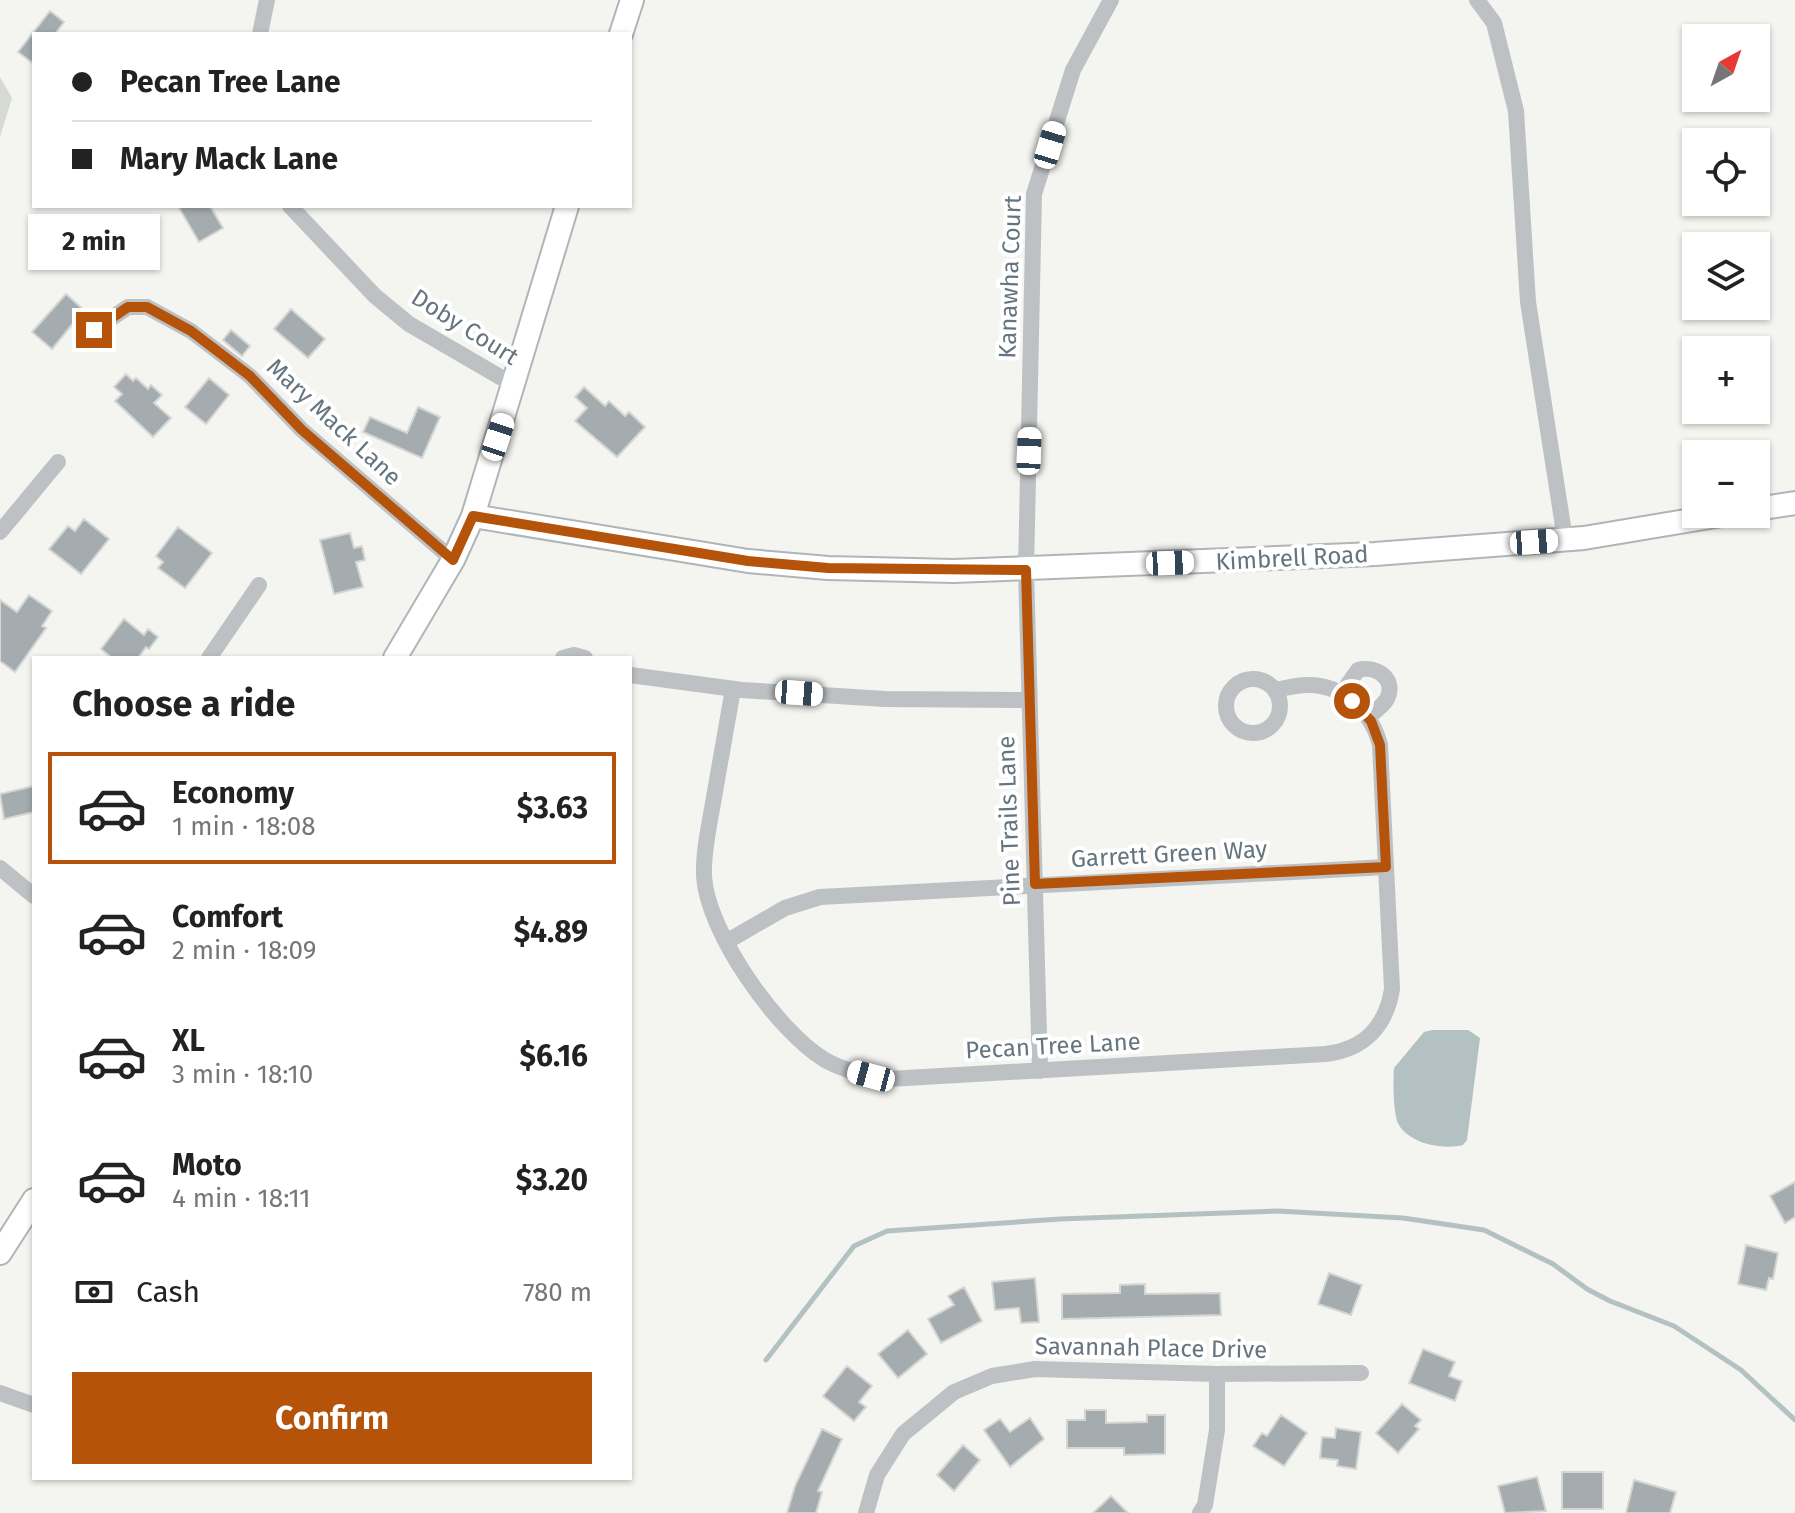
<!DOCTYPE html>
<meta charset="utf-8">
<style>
body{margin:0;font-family:"Fira Sans",sans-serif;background:#f6f6f6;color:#222;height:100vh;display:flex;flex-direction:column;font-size:30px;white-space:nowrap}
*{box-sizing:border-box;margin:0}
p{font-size:26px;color:#767676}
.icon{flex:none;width:44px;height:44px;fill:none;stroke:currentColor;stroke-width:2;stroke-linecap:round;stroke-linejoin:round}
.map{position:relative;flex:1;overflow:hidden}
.sheet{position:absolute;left:32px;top:656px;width:600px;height:824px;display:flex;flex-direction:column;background:#fff;border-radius:0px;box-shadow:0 2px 6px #0004}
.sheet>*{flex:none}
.guide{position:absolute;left:32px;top:32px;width:600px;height:176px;border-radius:0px;box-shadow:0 2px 6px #0004;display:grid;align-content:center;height:176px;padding:0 40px;background:#fff}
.needle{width:52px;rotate:40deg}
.controls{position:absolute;left:1682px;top:24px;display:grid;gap:16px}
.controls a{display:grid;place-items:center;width:88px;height:88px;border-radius:0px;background:#fff;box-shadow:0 2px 6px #0004;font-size:40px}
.end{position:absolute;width:36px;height:36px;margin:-18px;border:10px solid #b45309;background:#fff;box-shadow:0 0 0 4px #fff}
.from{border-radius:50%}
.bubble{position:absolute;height:56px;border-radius:0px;background:#fff;box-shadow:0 2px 6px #0004;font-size:26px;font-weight:700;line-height:56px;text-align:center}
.car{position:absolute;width:24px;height:48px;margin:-24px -12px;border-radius:10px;box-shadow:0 0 6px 2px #0007;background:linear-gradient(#fff 24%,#345 0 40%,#fff 0 76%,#345 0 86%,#fff 0)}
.guide b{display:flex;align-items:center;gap:28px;height:76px;font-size:30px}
.guide b+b{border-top:2px solid #e0e0e0}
.guide i{width:20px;height:20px;background:#222}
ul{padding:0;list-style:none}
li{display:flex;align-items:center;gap:24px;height:112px;margin:0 16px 12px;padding:0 24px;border:4px solid transparent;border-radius:0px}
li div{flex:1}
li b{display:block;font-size:30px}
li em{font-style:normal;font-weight:700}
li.active{border-color:#b45309}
li>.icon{width:72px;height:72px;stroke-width:1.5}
h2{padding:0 40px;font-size:36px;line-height:96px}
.pay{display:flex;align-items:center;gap:20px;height:88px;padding:0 40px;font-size:30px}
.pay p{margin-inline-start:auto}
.primary-button{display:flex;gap:16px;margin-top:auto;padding:16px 40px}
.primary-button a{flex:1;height:92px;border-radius:0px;background:#b45309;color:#fff;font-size:32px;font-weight:700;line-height:92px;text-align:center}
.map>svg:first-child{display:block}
</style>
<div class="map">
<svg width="1795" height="1513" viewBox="0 0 1795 1513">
<rect width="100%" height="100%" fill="#f4f4f0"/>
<path fill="#d5dad2" d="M0 77 12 98 0 137Z"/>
<path fill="#b4c1c3" d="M1432 1030H1468L1480 1038 1467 1140 1463 1145C1444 1150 1410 1144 1399 1125 1393 1116 1393 1079 1394 1068L1424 1032Z"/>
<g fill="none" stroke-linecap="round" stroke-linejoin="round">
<path stroke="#b4c1c3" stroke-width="5" d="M766 1360 854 1246 887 1231 1060 1219 1278 1211 1403 1218 1484 1230 1553 1264 1587 1289 1610 1301 1674 1326 1741 1370 1795 1420"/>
</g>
<path fill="#a4acb0" stroke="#d5d5d3" stroke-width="2" d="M50 11 64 22 55 34H34V64L18 52Z
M178 206H210L223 228 199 242Z
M66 294 84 310 52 349 32 332Z
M291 309 325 339 308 358 274 329Z
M231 330 250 346 242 356 223 340Z
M126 374 133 381 136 378 148 389 151 385 162 395 154 403 171 418 153 437 115 401 122 394 114 387Z
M209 378 229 395 206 424 185 407Z
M584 387 605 406 609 401 625 416 629 412 645 427 617 457 575 421 587 408 575 397Z
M418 407 440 417 422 458 363 432 370 417 407 433Z
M84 519 109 539 81 574 49 549 68 526 75 531Z
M178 527 212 553 185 588 158 568 163 562 156 556Z
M350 533 354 548 362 546 365 560 356 562 363 587 334 594 320 540Z
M29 595 52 611 42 626 46 628 15 672 0 661V600L17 612Z
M124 619 144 635 148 629 158 637 149 649 146 647 138 658H112L101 649Z
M34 786V812L4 819 0 794Z
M1795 1182V1217L1785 1223 1770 1196Z
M1746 1245 1778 1253 1773 1279 1769 1278 1766 1290 1738 1284Z
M1329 1273 1362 1285 1351 1315 1318 1304Z
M1035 1278 1039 1322 1021 1323 1019 1308 995 1310 992 1282Z
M1145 1284V1294L1220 1293 1221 1315 1062 1319V1294L1120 1293V1285Z
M964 1287 982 1321 941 1343 928 1319 954 1305 948 1296Z
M908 1330 927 1354 898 1378 878 1354Z
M1423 1349 1455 1362 1449 1376 1462 1381 1455 1401 1409 1383Z
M847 1366 872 1386 859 1402 866 1407 854 1421 823 1396Z
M1402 1404 1421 1420 1415 1426 1419 1429 1398 1453 1376 1433Z
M1085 1410H1106V1423L1147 1422V1415H1165V1454L1124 1455V1448H1067V1420H1085Z
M1281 1415 1307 1433 1284 1466 1253 1446 1262 1433 1267 1436Z
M1030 1418 1044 1439 1010 1467 984 1430 1000 1419 1010 1432Z
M1336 1428 1361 1432 1356 1469 1337 1466 1338 1460 1320 1458 1322 1437 1335 1438Z
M822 1429 842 1439 818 1491 822 1492 816 1513H787L795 1486Z
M963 1445 980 1460 954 1491 937 1475Z
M1562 1472H1603V1509H1562Z
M1537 1477 1546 1511 1505 1513 1498 1486Z
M1634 1480 1676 1492 1670 1513H1626Z
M1111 1496 1128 1513H1093Z"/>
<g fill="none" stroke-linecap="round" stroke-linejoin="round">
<g stroke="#b0b5b8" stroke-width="26">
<path id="secondary" d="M621 34 632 0
M1756 509 1795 503
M473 516 748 561 828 568 954 571 1375 554 1584 538 1728 514
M395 658 453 560 473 516 567 206
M0 1253 34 1200"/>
</g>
<path stroke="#bdc1c4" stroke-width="16" d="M1477 0 1494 23 1516 111 1528 302 1565 539
M260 34 267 0
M290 206 375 296 409 324 514 385
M94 330 128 307H147L191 331 250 376 302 430 453 560
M0 532 58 462
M209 658 259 585
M563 658 574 655 585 658
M630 675 742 690 885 699 1029 700
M1226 706a27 27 0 1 1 54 0a27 27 0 1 1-54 0Z
M733 689C726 727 720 765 713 803 709 827 703 852 704 876 707 932 777 1031 825 1060 845 1071 867 1076 889 1079L1325 1054C1363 1050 1386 1027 1392 989L1380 745C1372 712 1342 684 1307 685 1297 685 1286 688 1275 690
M1341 694 1358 670C1376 665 1397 679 1387 699 1383 706 1374 712 1368 717
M0 868 34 896
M726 942 785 908 820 897 1386 867
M1040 1071 1026 570 1034 194 1073 70 1111 0
M0 1393 34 1405
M866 1513 877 1475 903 1434 954 1392 992 1376 1035 1369 1217 1374 1361 1373
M1200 1513 1205 1505 1217 1430V1374"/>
<use href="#secondary" stroke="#fff" stroke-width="22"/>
</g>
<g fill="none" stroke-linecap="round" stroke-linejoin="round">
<path stroke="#b45309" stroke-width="10" d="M94 330 128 307H147L191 331 250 376 302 430 453 560 473 516 748 561 828 568 1026 570 1035 884 1386 867 1380 745 1371 721 1352 701"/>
</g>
<g text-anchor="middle" stroke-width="8" stroke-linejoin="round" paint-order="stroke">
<g font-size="24" fill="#65757f" stroke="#fff">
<text transform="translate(1010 277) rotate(-88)" y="8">Kanawha Court</text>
<text transform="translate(465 327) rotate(32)" y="8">Doby Court</text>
<text transform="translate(334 422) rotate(43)" y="8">Mary Mack Lane</text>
<text transform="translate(1292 558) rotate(-3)" y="8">Kimbrell Road</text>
<text transform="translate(1009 821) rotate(-92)" y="8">Pine Trails Lane</text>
<text transform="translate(1169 854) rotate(-3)" y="8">Garrett Green Way</text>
<text transform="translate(1053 1046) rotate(-3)" y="8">Pecan Tree Lane</text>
<text transform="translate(1151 1348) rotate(1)" y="8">Savannah Place Drive</text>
</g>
</g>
</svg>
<div class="controls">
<a><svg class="needle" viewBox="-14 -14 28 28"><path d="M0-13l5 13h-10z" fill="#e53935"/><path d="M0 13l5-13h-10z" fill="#767676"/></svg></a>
<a><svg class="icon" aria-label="locate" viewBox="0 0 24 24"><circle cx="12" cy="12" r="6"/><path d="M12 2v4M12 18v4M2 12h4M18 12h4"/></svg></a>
<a><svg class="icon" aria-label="layers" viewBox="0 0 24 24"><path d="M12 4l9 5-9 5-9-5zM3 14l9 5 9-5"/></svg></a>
<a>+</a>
<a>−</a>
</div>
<i class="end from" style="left:1352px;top:701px"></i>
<i class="end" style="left:94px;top:330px"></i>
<div class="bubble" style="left:28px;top:214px;width:132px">2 min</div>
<i class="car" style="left:1050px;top:145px;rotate:17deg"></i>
<i class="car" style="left:498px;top:437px;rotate:18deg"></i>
<i class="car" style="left:1029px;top:451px;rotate:2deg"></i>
<i class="car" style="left:1534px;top:542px;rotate:86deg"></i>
<i class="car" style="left:1170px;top:563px;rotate:88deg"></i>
<i class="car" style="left:799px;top:693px;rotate:94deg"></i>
<i class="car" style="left:871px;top:1076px;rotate:285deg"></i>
<div class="guide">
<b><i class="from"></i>Pecan Tree Lane</b>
<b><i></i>Mary Mack Lane</b>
</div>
<section class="sheet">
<h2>Choose a ride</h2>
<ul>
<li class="active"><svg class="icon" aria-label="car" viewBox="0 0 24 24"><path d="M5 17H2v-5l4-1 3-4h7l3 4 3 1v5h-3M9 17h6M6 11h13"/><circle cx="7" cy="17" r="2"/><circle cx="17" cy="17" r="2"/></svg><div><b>Economy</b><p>1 min · 18:08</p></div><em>$3.63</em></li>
<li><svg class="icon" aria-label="car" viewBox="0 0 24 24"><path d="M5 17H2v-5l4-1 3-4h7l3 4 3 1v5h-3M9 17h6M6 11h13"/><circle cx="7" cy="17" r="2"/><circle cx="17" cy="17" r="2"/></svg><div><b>Comfort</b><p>2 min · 18:09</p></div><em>$4.89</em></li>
<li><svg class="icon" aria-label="car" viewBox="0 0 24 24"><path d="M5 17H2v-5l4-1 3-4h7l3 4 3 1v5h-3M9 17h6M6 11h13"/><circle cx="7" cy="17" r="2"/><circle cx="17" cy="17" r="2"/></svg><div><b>XL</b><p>3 min · 18:10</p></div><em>$6.16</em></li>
<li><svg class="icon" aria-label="car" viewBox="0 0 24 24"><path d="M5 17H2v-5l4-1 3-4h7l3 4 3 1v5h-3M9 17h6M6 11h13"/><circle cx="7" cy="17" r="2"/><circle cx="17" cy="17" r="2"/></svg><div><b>Moto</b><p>4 min · 18:11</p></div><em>$3.20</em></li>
</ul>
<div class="pay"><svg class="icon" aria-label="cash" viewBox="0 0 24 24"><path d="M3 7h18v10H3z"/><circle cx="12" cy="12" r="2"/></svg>Cash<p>780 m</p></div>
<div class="primary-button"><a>Confirm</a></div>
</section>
</div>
